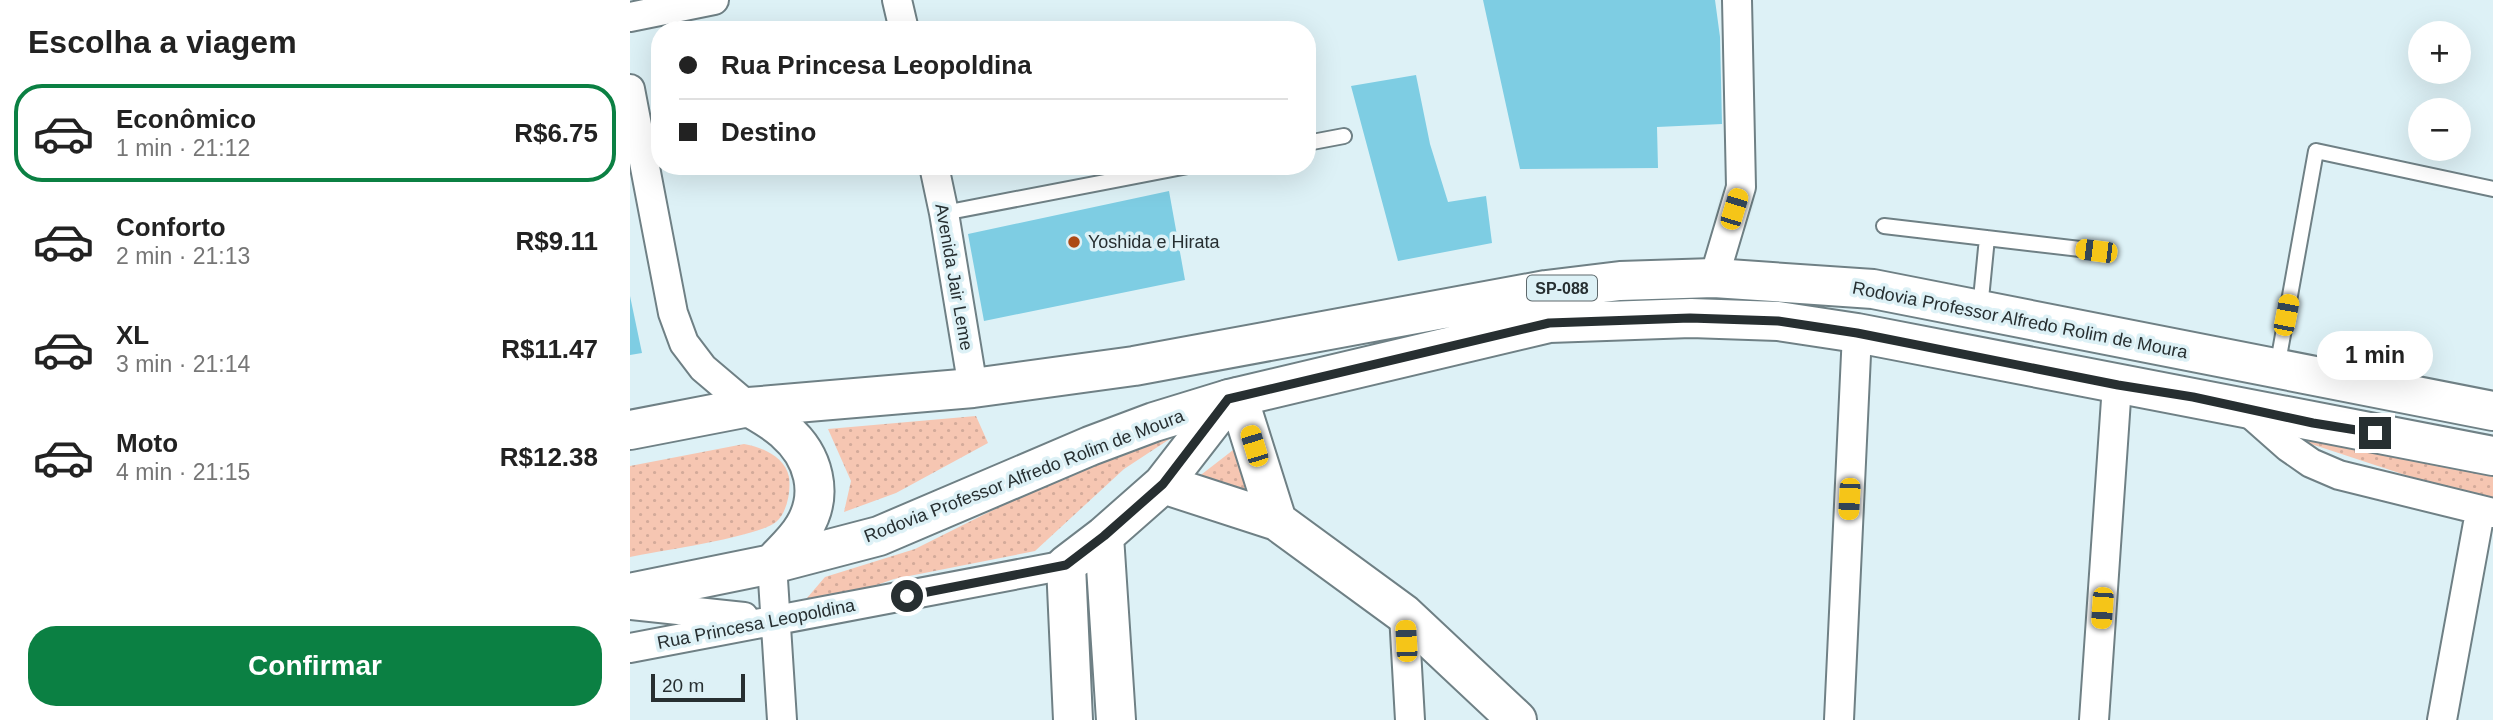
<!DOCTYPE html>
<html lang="pt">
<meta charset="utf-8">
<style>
body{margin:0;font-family:Arial,sans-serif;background:#f2f2f2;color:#222;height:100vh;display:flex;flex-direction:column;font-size:26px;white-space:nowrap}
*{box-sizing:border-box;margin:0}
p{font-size:23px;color:#767676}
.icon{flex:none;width:38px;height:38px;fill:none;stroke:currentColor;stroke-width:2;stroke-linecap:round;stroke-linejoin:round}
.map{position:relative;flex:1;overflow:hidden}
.sheet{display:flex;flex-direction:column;background:#fff;width:630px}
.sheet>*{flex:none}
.guide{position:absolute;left:21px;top:21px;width:665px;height:154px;border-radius:28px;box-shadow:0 7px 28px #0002;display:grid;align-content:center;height:154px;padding:0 28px;background:#fff}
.fabs{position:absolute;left:1778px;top:21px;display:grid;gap:14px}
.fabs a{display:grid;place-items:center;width:63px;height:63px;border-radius:50%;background:#fff;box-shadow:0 7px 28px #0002;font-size:35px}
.scale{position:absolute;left:21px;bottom:18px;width:94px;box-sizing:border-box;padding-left:7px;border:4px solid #272f31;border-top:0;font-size:19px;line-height:24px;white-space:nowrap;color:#272f31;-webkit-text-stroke:5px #ddf1f6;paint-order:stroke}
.end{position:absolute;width:32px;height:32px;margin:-16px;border:9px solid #272f31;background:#fff;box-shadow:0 0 0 4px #fff}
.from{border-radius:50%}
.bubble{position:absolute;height:49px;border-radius:24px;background:#fff;box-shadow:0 7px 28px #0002;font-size:23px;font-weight:700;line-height:49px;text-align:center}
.car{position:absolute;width:21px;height:42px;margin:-21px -10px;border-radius:9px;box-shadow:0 0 5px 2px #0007;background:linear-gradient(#f5c518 24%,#345 0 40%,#f5c518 0 76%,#345 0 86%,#f5c518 0)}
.guide b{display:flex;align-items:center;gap:24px;height:66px;font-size:26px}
.guide b+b{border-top:2px solid #e0e0e0}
.guide i{width:18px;height:18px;background:#222}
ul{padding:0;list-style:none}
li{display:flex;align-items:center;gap:21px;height:98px;margin:0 14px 10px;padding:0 14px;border:4px solid transparent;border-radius:28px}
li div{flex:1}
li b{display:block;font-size:26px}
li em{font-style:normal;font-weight:700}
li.selected{border-color:#0b8043}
li>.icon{width:63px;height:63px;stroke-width:1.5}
h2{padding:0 28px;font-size:32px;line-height:84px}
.action{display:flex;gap:14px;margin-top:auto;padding:14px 28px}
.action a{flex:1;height:80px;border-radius:28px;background:#0b8043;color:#fff;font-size:28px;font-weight:700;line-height:80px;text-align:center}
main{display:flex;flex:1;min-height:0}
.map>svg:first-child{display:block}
</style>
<main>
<section class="sheet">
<h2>Escolha a viagem</h2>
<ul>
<li class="selected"><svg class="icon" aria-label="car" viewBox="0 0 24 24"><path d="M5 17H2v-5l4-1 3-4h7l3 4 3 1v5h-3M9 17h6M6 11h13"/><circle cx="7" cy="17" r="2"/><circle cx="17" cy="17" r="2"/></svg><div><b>Econômico</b><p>1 min · 21:12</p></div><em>R$6.75</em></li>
<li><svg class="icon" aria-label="car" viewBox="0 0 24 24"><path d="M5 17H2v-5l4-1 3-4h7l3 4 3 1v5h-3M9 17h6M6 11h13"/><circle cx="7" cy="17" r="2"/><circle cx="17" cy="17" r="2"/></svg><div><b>Conforto</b><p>2 min · 21:13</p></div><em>R$9.11</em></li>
<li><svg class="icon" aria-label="car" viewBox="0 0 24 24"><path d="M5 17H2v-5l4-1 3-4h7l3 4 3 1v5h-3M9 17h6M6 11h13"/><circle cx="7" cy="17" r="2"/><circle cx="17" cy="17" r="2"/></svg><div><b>XL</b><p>3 min · 21:14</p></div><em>R$11.47</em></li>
<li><svg class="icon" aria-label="car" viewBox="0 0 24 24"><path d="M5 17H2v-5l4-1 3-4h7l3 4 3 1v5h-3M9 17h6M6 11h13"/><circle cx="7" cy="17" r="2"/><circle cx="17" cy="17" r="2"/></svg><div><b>Moto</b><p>4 min · 21:15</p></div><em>R$12.38</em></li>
</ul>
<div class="action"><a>Confirmar</a></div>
</section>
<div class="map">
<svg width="1863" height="720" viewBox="0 0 1863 720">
<defs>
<pattern id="grass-dots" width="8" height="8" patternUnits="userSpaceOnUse" patternTransform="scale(1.75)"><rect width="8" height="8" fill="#f6c6b2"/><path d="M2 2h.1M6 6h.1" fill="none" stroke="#d3aa9a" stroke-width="1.8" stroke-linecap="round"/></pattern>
</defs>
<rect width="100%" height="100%" fill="#ddf1f6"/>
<path fill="url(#grass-dots)" d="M346 416 358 443 266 493 214 512 221 481 198 429Z
M555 429 494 469 405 551 264 579 192 604 177 598 195 577 285 549 397 493Z
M1666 439 1863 473V501L1851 500Z
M114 444C132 447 155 457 159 477 161 491 157 513 146 522 128 537 28 551 0 557V466Z
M607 447 625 498 563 481Z"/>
<path fill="#7ecde3" d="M853 0H1085L1090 37 1092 124 1027 127 1028 168 890 169Z
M786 75 800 144 818 202 856 196 862 243 768 261 721 86Z
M539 191 555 280 354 321 338 234Z
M0 296 12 353 0 355Z"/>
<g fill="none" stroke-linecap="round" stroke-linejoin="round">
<g stroke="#6f8085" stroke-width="18">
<path id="lane" d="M677 143 714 136
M314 213 558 166
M1254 226 1467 251
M1350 309 1357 238
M1647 368 1686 151 1863 189"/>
</g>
<g stroke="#6f8085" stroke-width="32">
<path id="street" d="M267 0 274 30
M0 17 84 0
M0 89 43 313 54 343 73 368 119 407
M304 166 314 213 343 388
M1084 278 1111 187 1107 0
M1615 409 1658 447 1681 463 1709 475 1863 513
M142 564 152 720
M0 605 114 617
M774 614 780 720
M0 648 436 565
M1209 720 1227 333
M1464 720 1487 385
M1812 720 1850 512"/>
</g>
<g stroke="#6f8085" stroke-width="42">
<path id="secondary" d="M608 397 647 521
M533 484 647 521 774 614 887 720
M474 536 486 720
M443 720 436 565 474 536 533 484 599 399"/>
</g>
<g stroke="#6f8085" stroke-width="42">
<path id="primary" d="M119 407C131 414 144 421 155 431 184 456 194 494 174 527 166 541 153 552 142 564
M0 430 119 407 343 388 504 366 916 290 990 281 1084 278 1243 289 1863 411
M0 593 142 564 249 536 460 446 524 422 599 399 919 323 1061 318 1148 321 1227 333 1863 456"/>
</g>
<use href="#lane" stroke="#fff" stroke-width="14"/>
<use href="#street" stroke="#fff" stroke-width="28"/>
<use href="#secondary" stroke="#fff" stroke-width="38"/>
<use href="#primary" stroke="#fff" stroke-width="38"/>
</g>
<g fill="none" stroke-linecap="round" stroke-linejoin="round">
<path stroke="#272f31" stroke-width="9" d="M277 596 436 565 474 536 533 484 598 399 919 323 1060 318 1148 321 1227 333 1488 385 1563 397 1683 423 1745 433"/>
</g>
<circle fill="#ad4915" stroke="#ddf1f6" stroke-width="2.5" cx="444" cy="242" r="7"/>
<g text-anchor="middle" stroke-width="7" stroke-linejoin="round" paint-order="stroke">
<rect fill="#ddf1f6" stroke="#5e696c" stroke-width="2" x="897" y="275.5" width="70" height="25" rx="5"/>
<g font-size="16" font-weight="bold" fill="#272f31">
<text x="932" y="294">SP-088</text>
</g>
<g font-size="18" fill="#272f31" stroke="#ddf1f6" text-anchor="start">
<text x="458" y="248">Yoshida e Hirata</text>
</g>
<g font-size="18" fill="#272f31" stroke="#ddf1f6">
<text transform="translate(324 277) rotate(80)" y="6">Avenida Jair Leme</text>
<text transform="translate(1390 320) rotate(11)" y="6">Rodovia Professor Alfredo Rolim de Moura</text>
<text transform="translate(394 476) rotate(-21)" y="6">Rodovia Professor Alfredo Rolim de Moura</text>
<text transform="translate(126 624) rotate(-11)" y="6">Rua Princesa Leopoldina</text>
</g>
</g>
</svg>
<div class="fabs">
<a>+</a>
<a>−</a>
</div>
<div class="scale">20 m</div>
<i class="end from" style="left:277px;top:596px"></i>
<i class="end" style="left:1745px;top:433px"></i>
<div class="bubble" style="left:1687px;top:331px;width:116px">1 min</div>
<i class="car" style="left:1104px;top:209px;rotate:17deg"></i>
<i class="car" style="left:1466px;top:251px;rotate:277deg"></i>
<i class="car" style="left:1656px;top:315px;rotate:11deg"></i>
<i class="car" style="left:624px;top:446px;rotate:343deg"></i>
<i class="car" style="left:1219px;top:499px;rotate:183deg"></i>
<i class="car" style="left:1472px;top:608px;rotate:184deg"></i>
<i class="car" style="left:776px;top:641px;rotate:357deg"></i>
<div class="guide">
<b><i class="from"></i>Rua Princesa Leopoldina</b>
<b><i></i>Destino</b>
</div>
</div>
</main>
